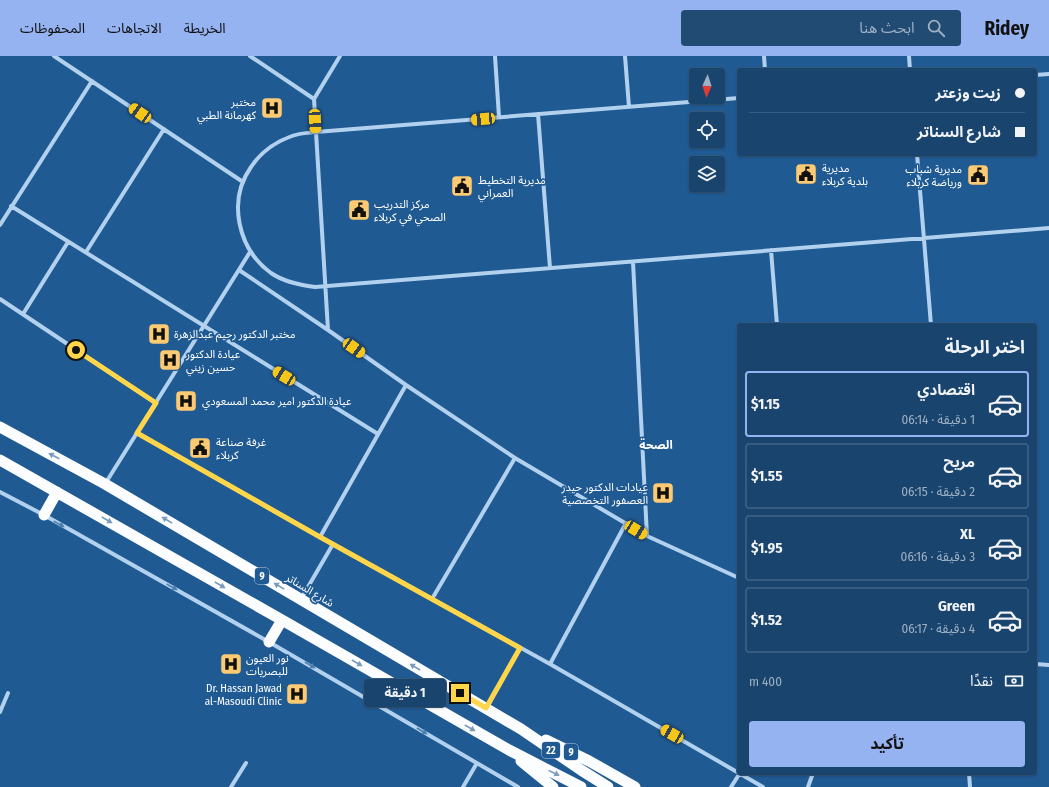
<!DOCTYPE html>
<html lang="ar">
<meta charset="utf-8">
<style>
body{margin:0;font-family:"Fira Sans Condensed","Noto Sans Arabic",sans-serif;background:#214b73;color:#f1f3f6;direction:rtl;height:100vh;display:flex;flex-direction:column;font-size:15px;white-space:nowrap}
*{box-sizing:border-box;margin:0}
p{font-size:13px;color:#9fb0c2}
.icon{flex:none;width:22px;height:22px;fill:none;stroke:currentColor;stroke-width:2;stroke-linecap:round;stroke-linejoin:round}
.map{position:relative;flex:1;overflow:hidden;direction:ltr}
.panel{position:absolute;left:737px;top:267px;width:300px;height:452px;display:flex;flex-direction:column;background:#18446e;border-radius:4px;box-shadow:0 1px 3px #0004,0 0 0 1px #365c81;direction:rtl}
.panel>*{flex:none}
.hud{position:absolute;left:737px;top:12px;width:300px;height:88px;border-radius:4px;box-shadow:0 1px 3px #0004,0 0 0 1px #365c81;direction:rtl;display:grid;align-content:center;height:88px;padding:0 12px;background:#18446e}
.needle{width:26px;rotate:183deg}
.buttons{position:absolute;left:689px;top:12px;display:grid;gap:8px}
.buttons a{display:grid;place-items:center;width:36px;height:36px;border-radius:4px;background:#18446e;box-shadow:0 1px 3px #0004,0 0 0 1px #365c81;font-size:20px}
.end{position:absolute;width:18px;height:18px;margin:-9px;border:5px solid #ffd54a;background:#111;box-shadow:0 0 0 2px #111}
.from{border-radius:50%}
.bubble{position:absolute;height:28px;border-radius:4px;background:#18446e;box-shadow:0 1px 3px #0004,0 0 0 1px #365c81;font-size:13px;font-weight:700;line-height:28px;text-align:center;direction:rtl}
.car{position:absolute;width:12px;height:24px;margin:-12px -6px;border-radius:5px;box-shadow:0 0 3px 1px #0007;background:linear-gradient(#f5c518 24%,#345 0 40%,#f5c518 0 76%,#345 0 86%,#f5c518 0)}
.hud b{display:flex;align-items:center;gap:14px;height:38px;font-size:15px}
.hud b+b{border-top:1px solid #365c81}
.hud i{width:10px;height:10px;background:#f1f3f6}
ul{padding:0;list-style:none}
li{display:flex;align-items:center;gap:12px;height:66px;margin:0 8px 6px;padding:0 4px;border:2px solid #365c81;border-radius:4px}
li div{flex:1}
li b{display:block;font-size:15px}
li em{font-style:normal;font-weight:700}
li.selected{border-color:#95b2f1}
li>.icon{width:36px;height:36px;stroke-width:1.5}
h2{padding:0 12px;font-size:18px;line-height:48px}
.pay{display:flex;align-items:center;gap:10px;height:44px;padding:0 12px;font-size:15px}
.pay p{margin-inline-start:auto}
.primary-button{display:flex;gap:8px;margin-top:auto;padding:8px 12px}
.primary-button a{flex:1;height:46px;border-radius:4px;background:#95b2f1;color:#111;font-size:16px;font-weight:700;line-height:46px;text-align:center}
header{display:flex;align-items:center;gap:24px;box-sizing:border-box;height:56px;padding:0 20px;background:#95b2f1;color:#111}
header strong{font-size:19px}
nav{display:flex;gap:22px;margin-inline-start:auto;font-size:14px}
.search{width:280px;height:36px;background:#214b73;display:flex;align-items:center;gap:10px;box-sizing:border-box;padding:0 14px;border-radius:4px;color:#9fb0c2;font-size:15px}
.map>svg:first-child{display:block}
</style>
<header>
<strong>Ridey</strong>
<div class="search"><svg class="icon" aria-label="search" viewBox="0 0 24 24"><circle cx="10" cy="10" r="6"/><path d="M15 15l6 6"/></svg>ابحث هنا</div>
<nav><a>الخريطة</a><a>الاتجاهات</a><a>المحفوظات</a></nav>
</header>
<div class="map">
<svg width="1049" height="731" viewBox="0 0 1049 731">
<rect width="100%" height="100%" fill="#205a93"/>
<g fill="none" stroke-linecap="round" stroke-linejoin="round">
<path stroke="#b2d1ee" stroke-width="4" d="M54 0 243 126
M250 0 314 43
M495 0 499 61
M625 0 629 51
M764 0 765 14
M909 0 910 14
M1035 19 1049 18
M739 42 316 76C308 77 300 77 292 80 275 86 261 96 251 111 227 145 238 193 271 217 284 226 299 229 315 231L1049 172
M538 58 550 212
M917 98 931 269
M11 150 378 378
M0 169 92 25
M771 194 777 269
M86 196 164 73
M633 206 647 480
M239 214 328 274 406 329 515 402 647 480 739 522
M0 243 156 347
M23 258 68 186
M328 274 314 43 340 0
M137 377 320 481 550 608 763 731
M105 428 250 196
M0 436 44 459 269 586 518 731
M320 481 406 329
M301 543 333 488
M432 543 515 402
M550 608 626 467
M1035 608 1049 609
M487 651 520 592
M0 656 8 637
M969 717 970 731
M231 731 246 707
M463 731 477 707
M731 731 740 717
M808 731 813 717"/>
<path stroke="#fcfdff" stroke-width="11" d="M0 371 105 428 521 673 581 714 608 731
M0 404 282 564 509 694 581 731
M44 459 57 436
M269 586 282 564
M546 684 589 705 635 731
M521 705 553 731"/>
</g>
<defs><path id="oneway-solid" d="M-6-.8H1V-3.2L6.5 0L1 3.2V.8H-6Z"/></defs>
<g fill="#789bbe">
<use href="#oneway-solid" transform="translate(54 400) rotate(-152)"/>
<use href="#oneway-solid" transform="translate(107 464) rotate(30)"/>
<use href="#oneway-solid" transform="translate(167 464) rotate(-149)"/>
<use href="#oneway-solid" transform="translate(220 529) rotate(30)"/>
<use href="#oneway-solid" transform="translate(279 530) rotate(-149)"/>
<use href="#oneway-solid" transform="translate(357 607) rotate(30)"/>
<use href="#oneway-solid" transform="translate(415 611) rotate(-150)"/>
<use href="#oneway-solid" transform="translate(470 672) rotate(30)"/>
<use href="#oneway-solid" transform="translate(554 717) rotate(26)"/>
</g>
<g fill="#4c7eae">
<use href="#oneway-solid" transform="translate(59 468) rotate(29)"/>
<use href="#oneway-solid" transform="translate(172 531) rotate(29)"/>
<use href="#oneway-solid" transform="translate(310 609) rotate(30)"/>
<use href="#oneway-solid" transform="translate(422 675) rotate(30)"/>
</g>
<g fill="none" stroke-linecap="round" stroke-linejoin="round">
<path stroke="#ffd54a" stroke-width="5" d="M76 294 156 347 137 377 320 481 520 592 486 652 460 637"/>
</g>
<defs>
<g id="hospital-square" transform="scale(1.15)"><rect x="-9" y="-9" width="18" height="18" rx="4" fill="#fbca72" stroke="#205a93"/><path d="M-5-5h3v3.5h4V-5h3V5h-3V1.5h-4V5h-3Z" fill="#111"/></g>
<g id="civic-square" transform="scale(1.15)"><rect x="-9" y="-9" width="18" height="18" rx="4" fill="#fbca72" stroke="#205a93"/><path d="M-.6-6.5H3V-4.5H.6V-3L4-1V1h2V6H-6V1h2V-1L-.6-3ZM-1.2 2.5V6h2.4V2.5Z" fill="#111"/></g>
</defs>
<g fill-rule="evenodd">
<use href="#hospital-square" x="272" y="52"/>
<use href="#civic-square" x="806" y="118"/>
<use href="#civic-square" x="978" y="119"/>
<use href="#civic-square" x="462" y="130"/>
<use href="#civic-square" x="359" y="154"/>
<use href="#hospital-square" x="159" y="278"/>
<use href="#hospital-square" x="170" y="304"/>
<use href="#hospital-square" x="186" y="345"/>
<use href="#civic-square" x="200" y="392"/>
<use href="#hospital-square" x="663" y="437"/>
<use href="#hospital-square" x="231" y="608"/>
<use href="#hospital-square" x="297" y="638"/>
</g>
<g text-anchor="middle" stroke-width="3.5" stroke-linejoin="round" paint-order="stroke">
<g fill="#205a93" stroke="#bccedf" stroke-width="1">
<rect x="255" y="512" width="14" height="16" rx="3"/>
<rect x="542" y="686" width="18" height="16" rx="3"/>
<rect x="564" y="688" width="14" height="16" rx="3"/>
</g>
<g font-size="10" font-weight="bold" fill="#fff">
<text x="262" y="524">9</text>
<text x="551" y="698">22</text>
<text x="571" y="700">9</text>
</g>
<g font-size="11" fill="#fff" stroke="#205a93" text-anchor="start">
<text x="256" y="50" text-anchor="end">مختبر<tspan x="256" dy="13">كهرمانة الطبي</tspan></text>
<text x="822" y="116">مديرية<tspan x="822" dy="13">بلدية كربلاء</tspan></text>
<text x="962" y="117" text-anchor="end">مديرية شباب<tspan x="962" dy="13">ورياضة كربلاء</tspan></text>
<text x="478" y="128">مديرية التخطيط<tspan x="478" dy="13">العمراني</tspan></text>
<text x="374" y="152">مركز التدريب<tspan x="374" dy="13">الصحي في كربلاء</tspan></text>
<text x="174" y="282">مختبر الدكتور رحيم عبدالزهرة</text>
<text x="186" y="302">عيادة الدكتور<tspan x="186" dy="13">حسين زيني</tspan></text>
<text x="202" y="349">عيادة الدكتور امير محمد المسعودي</text>
<text x="216" y="390">غرفة صناعة<tspan x="216" dy="13">كربلاء</tspan></text>
<text x="648" y="435" text-anchor="end">عيادات الدكتور حيدر<tspan x="648" dy="13">العصفور التخصصية</tspan></text>
<text x="246" y="606">نور العيون<tspan x="246" dy="13">للبصريات</tspan></text>
<text x="282" y="636" text-anchor="end">Dr. Hassan Jawad<tspan x="282" dy="13">al-Masoudi Clinic</tspan></text>
</g>
<g font-size="11" fill="#fff" stroke="#205a93">
<text transform="translate(310 534) rotate(31)" y="4">شارع السناتر</text>
</g>
<g font-size="12" font-weight="bold" fill="#fff" stroke="#205a93">
<text x="656" y="393">الصحة</text>
</g>
</g>
</svg>
<div class="buttons">
<a><svg class="needle" viewBox="-14 -14 28 28"><path d="M0-13l5 13h-10z" fill="#e53935"/><path d="M0 13l5-13h-10z" fill="#9fb0c2"/></svg></a>
<a><svg class="icon" aria-label="locate" viewBox="0 0 24 24"><circle cx="12" cy="12" r="6"/><path d="M12 2v4M12 18v4M2 12h4M18 12h4"/></svg></a>
<a><svg class="icon" aria-label="layers" viewBox="0 0 24 24"><path d="M12 4l9 5-9 5-9-5zM3 14l9 5 9-5"/></svg></a>
</div>
<i class="end from" style="left:76px;top:294px"></i>
<i class="end" style="left:460px;top:637px"></i>
<div class="bubble" style="left:364px;top:623px;width:82px">1 دقيقة</div>
<i class="car" style="left:140px;top:57px;rotate:304deg"></i>
<i class="car" style="left:483px;top:63px;rotate:265deg"></i>
<i class="car" style="left:315px;top:65px;rotate:177deg"></i>
<i class="car" style="left:354px;top:292px;rotate:125deg"></i>
<i class="car" style="left:284px;top:320px;rotate:302deg"></i>
<i class="car" style="left:636px;top:474px;rotate:121deg"></i>
<i class="car" style="left:672px;top:678px;rotate:300deg"></i>
<div class="hud">
<b><i class="from"></i>زيت وزعتر</b>
<b><i></i>شارع السناتر</b>
</div>
<section class="panel">
<h2>اختر الرحلة</h2>
<ul>
<li class="selected"><svg class="icon" aria-label="car" viewBox="0 0 24 24"><path d="M5 17H2v-5l4-1 3-4h7l3 4 3 1v5h-3M9 17h6M6 11h13"/><circle cx="7" cy="17" r="2"/><circle cx="17" cy="17" r="2"/></svg><div><b>اقتصادي</b><p>1 دقيقة · 06:14</p></div><em>$1.15</em></li>
<li><svg class="icon" aria-label="car" viewBox="0 0 24 24"><path d="M5 17H2v-5l4-1 3-4h7l3 4 3 1v5h-3M9 17h6M6 11h13"/><circle cx="7" cy="17" r="2"/><circle cx="17" cy="17" r="2"/></svg><div><b>مريح</b><p>2 دقيقة · 06:15</p></div><em>$1.55</em></li>
<li><svg class="icon" aria-label="car" viewBox="0 0 24 24"><path d="M5 17H2v-5l4-1 3-4h7l3 4 3 1v5h-3M9 17h6M6 11h13"/><circle cx="7" cy="17" r="2"/><circle cx="17" cy="17" r="2"/></svg><div><b>XL</b><p>3 دقيقة · 06:16</p></div><em>$1.95</em></li>
<li><svg class="icon" aria-label="car" viewBox="0 0 24 24"><path d="M5 17H2v-5l4-1 3-4h7l3 4 3 1v5h-3M9 17h6M6 11h13"/><circle cx="7" cy="17" r="2"/><circle cx="17" cy="17" r="2"/></svg><div><b>Green</b><p>4 دقيقة · 06:17</p></div><em>$1.52</em></li>
</ul>
<div class="pay"><svg class="icon" aria-label="cash" viewBox="0 0 24 24"><path d="M3 7h18v10H3z"/><circle cx="12" cy="12" r="2"/></svg>نقدًا<p>400 m</p></div>
<div class="primary-button"><a>تأكيد</a></div>
</section>
</div>
